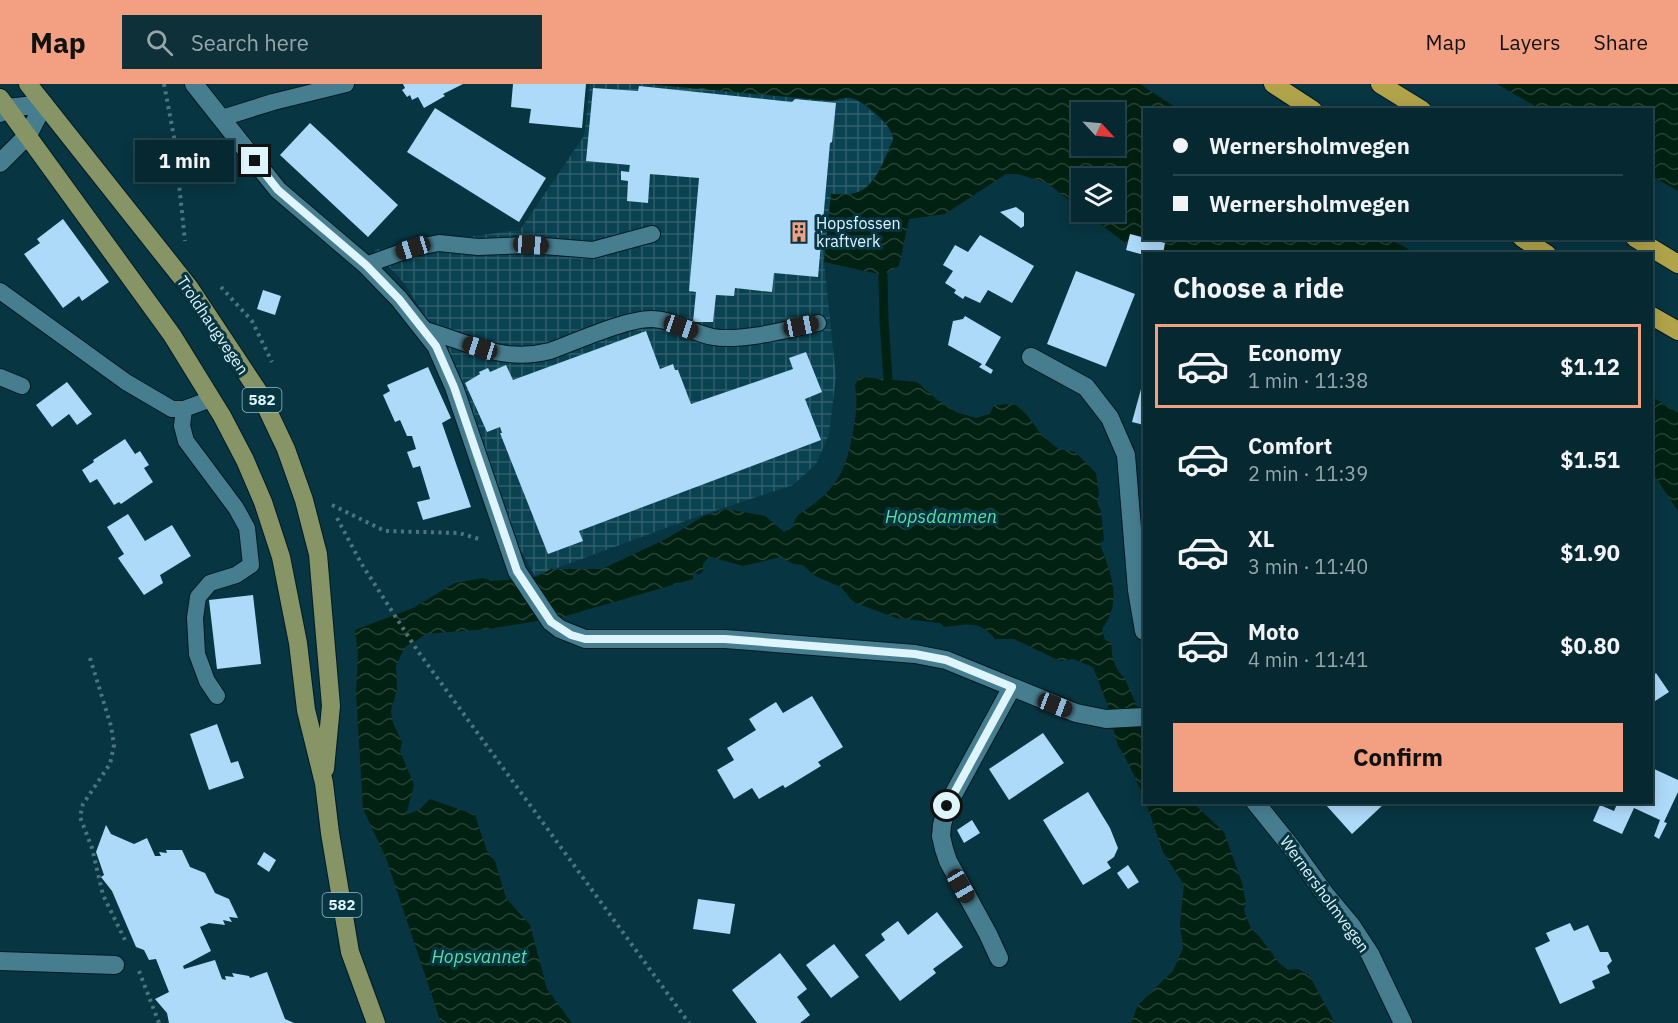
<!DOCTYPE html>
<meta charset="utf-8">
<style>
body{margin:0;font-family:"IBM Plex Sans",sans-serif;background:#0e3039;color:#f1f3f6;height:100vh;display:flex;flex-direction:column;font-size:22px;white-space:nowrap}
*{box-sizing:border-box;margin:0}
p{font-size:20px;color:#97a6ab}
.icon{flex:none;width:33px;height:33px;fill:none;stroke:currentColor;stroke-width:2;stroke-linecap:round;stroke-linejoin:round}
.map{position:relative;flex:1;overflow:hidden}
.panel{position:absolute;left:1143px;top:168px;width:510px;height:552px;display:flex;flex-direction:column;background:#052831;border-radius:0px;box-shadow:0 3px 15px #0003,0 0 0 2px #26444d}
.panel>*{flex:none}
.guide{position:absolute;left:1143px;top:24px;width:510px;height:132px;border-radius:0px;box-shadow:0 3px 15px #0003,0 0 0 2px #26444d;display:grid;align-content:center;height:132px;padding:0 30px;background:#052831}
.needle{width:39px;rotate:116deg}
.fabs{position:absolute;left:1071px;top:18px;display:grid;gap:12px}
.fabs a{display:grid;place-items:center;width:54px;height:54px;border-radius:0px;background:#052831;box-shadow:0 3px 15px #0003,0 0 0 2px #26444d;font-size:30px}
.end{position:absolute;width:27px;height:27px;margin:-14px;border:8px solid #dff5fd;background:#111;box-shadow:0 0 0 3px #111}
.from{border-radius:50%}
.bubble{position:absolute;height:42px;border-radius:0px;background:#052831;box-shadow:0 3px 15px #0003,0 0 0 2px #26444d;font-size:20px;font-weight:700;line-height:42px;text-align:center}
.car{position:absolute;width:18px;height:36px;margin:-18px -9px;border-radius:8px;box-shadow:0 0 4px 2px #0007;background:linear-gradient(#222 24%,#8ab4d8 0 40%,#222 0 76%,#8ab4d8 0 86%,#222 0)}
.guide b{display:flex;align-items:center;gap:21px;height:57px;font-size:22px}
.guide b+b{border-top:2px solid #26444d}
.guide i{width:15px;height:15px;background:#f1f3f6}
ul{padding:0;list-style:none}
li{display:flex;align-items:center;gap:18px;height:84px;margin:0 12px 9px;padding:0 18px;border:3px solid transparent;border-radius:0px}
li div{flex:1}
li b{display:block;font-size:22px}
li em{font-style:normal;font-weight:700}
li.current{border-color:#f39f82}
li>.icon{width:54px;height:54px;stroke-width:1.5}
h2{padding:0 30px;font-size:27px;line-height:72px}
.primary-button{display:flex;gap:12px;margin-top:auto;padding:12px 30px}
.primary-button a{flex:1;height:69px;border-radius:0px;background:#f39f82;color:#111;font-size:24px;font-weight:700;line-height:69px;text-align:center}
header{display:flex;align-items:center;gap:36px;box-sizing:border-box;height:84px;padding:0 30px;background:#f39f82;color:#111}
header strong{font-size:28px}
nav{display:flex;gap:33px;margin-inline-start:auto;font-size:21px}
.search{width:420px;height:54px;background:#0e3039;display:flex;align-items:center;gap:15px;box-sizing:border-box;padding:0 21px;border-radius:0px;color:#97a6ab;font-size:22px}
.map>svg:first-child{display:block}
</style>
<header>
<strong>Map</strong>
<div class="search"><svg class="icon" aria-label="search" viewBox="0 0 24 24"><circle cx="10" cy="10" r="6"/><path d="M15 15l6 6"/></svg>Search here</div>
<nav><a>Map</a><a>Layers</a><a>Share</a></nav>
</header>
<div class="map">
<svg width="1678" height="939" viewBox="0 0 1678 939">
<defs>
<pattern id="industrial-grid" width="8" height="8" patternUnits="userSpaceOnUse" patternTransform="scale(1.5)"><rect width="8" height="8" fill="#0a4251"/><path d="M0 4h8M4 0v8" fill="none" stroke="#2d5e6b"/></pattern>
<pattern id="water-waves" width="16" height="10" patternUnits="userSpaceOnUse" patternTransform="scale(1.5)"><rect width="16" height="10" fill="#012213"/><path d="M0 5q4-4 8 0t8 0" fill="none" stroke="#264336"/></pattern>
</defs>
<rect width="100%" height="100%" fill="#073541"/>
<path fill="url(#industrial-grid)" d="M590 0H648L832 17 847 14 854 15 863 20 889 43 893 51V56L878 89 865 105 852 110H831L824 178 836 293 829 350 816 380 793 401 696 433 535 492 486 404 425 233 405 200 373 166 520 146 584 52Z"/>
<path fill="url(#water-waves)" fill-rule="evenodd" d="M648 0H1140L1178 25 1144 26V154L1390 155 1415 169 1144 170V173L1084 128H1114V94H1082L1081 125 1047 99 1018 90H1006L945 130 909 135 899 182 883 191 824 178 831 110C837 110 844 111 850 110 875 108 884 76 893 56 894 42 865 17 851 14 845 13 839 15 833 17ZM1082 28H1114V62H1082Z
M1497 0H1678V107L1652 92V26L1540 25Z
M860 293 917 298 936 315 956 328 976 334 990 330 994 321 1015 320 1027 331 1041 350 1052 360 1059 365 1075 368 1096 389 1099 410 1097 418 1101 427 1104 456 1100 460C1111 491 1123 516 1102 545L1105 556 1112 559C1110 570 1115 586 1124 593L1144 638V715C1142 706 1122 666 1118 662L1107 620 1093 583 1073 575 1060 577 1014 555H995C978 535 968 541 944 543L940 539 896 534 853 518 841 503 815 492 803 481 794 480 780 473 743 482 711 473 708 474 703 480V487L698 491 695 487 693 488V495L562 533 488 545 426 550 404 565 396 582 397 605 391 627 393 639 402 658 400 667 414 701 406 731 419 726 430 715 475 731 487 767 495 777 506 814 530 841 547 905 572 939H441L386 774 363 725 356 608 358 572 355 546 413 524 455 499 483 494 491 497 508 496 536 493 551 485H602L666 455 704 432 726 425 765 432 784 448 793 443C795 429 804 428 814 420 841 399 847 380 853 348 856 329 858 320 855 301Z
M1652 313 1678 329V427L1652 388Z
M1146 719H1193L1224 748 1242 799 1246 819 1244 826 1251 845 1259 852 1279 879 1288 886 1298 885 1309 891 1335 939H1131L1138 921 1173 887 1183 864 1180 840 1184 801 1163 768Z"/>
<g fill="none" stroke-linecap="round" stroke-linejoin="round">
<path stroke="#012213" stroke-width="9" d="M883 191 884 237 888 295"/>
</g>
<path fill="#aedafa" d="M403 0H463L443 10 445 12 424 24 418 13 412 16 410 11 407 13 402 6 405 4Z
M513 0H586L582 44 529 39 531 25 511 23Z
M639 2 792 18 795 15 836 19 832 58 830 59 818 193 774 189 772 208 735 204 734 212 716 211 713 238H693L696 208 689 207 699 94 650 90 648 119 627 117 628 97 621 96V87L629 88 630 81 586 77 593 4 638 7Z
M435 24 546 94 519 138 407 68Z
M310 39 398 121 368 153 280 71Z
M1016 123 1024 129V142L1021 144 1000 128Z
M63 135 109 198 82 217 79 212 63 224 24 170 40 159 37 155Z
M1130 150 1165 159 1163 170 1144 171 1126 166Z
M980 151 1034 182 1012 219 988 206 980 219 965 212 963 215 954 209 956 206 945 199 953 187 943 181 955 161 968 168Z
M1076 187 1135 210 1106 283 1047 260Z
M263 206 281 212 275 231 257 225Z
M965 232 1001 253 985 281 993 286 991 290 979 283 982 280 948 261 953 237 963 235Z
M646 247 660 285 673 280 675 286H678L691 320 793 285 789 274 806 268 822 308 805 315 821 356 579 447 583 457 548 470 500 349H502L500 343 487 348 465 299 480 290 479 288 488 284 490 288 506 281 513 296Z
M428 283 451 334 442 339 471 423 423 436 417 418 430 415 420 382 413 384 407 368 416 365 412 352H407L400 336 395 338 383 311 390 307 387 301Z
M1144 294V341L1132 338Z
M67 298 92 330 77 341 69 330 52 343 36 321Z
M125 355 135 370 140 367 149 381 144 384 153 398 121 420 119 418 114 421 97 395 90 399 82 386 94 378 93 376Z
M128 430 145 457 172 441 191 472 160 491 163 499 144 511 118 474 124 470 107 443Z
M253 511 261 580 217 585 209 516Z
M1656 589 1669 608 1652 619V593Z
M812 612 843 663 818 678 821 682 785 704 783 701 759 715 752 704 734 715 717 686 734 676 727 664 756 646 749 635 776 618 783 629Z
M217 640 231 679 238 677 244 694 209 706 190 650Z
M1043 649 1064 679 1009 716 989 685Z
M1652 684 1678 696V708L1664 738 1667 739 1659 755 1654 752 1660 736 1634 724 1622 750 1593 737 1600 721 1614 727 1618 718H1652Z
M1088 708 1110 744 1118 764 1114 773 1107 778 1111 784 1083 801 1043 736Z
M1328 718H1386L1352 750 1326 721Z
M972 736 980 749 964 759 957 746Z
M106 741 111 750 134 760 147 754 155 772H161L159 768 167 769 166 766H182L190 783 205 789 215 809 229 815 238 834 229 833 232 838 223 836 225 841 209 839 200 843 211 867 183 882 184 885 215 876 222 895 226 896 225 892 234 893 232 889 249 892 250 894 267 888 285 935 294 939H169L167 929 155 915 169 908 156 875 149 876 144 866 136 863 112 807 101 793 104 791 96 768Z
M264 768 276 776 269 788 257 780Z
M1128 781 1139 798 1128 805 1117 789Z
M698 815 735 820 730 850 693 845Z
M937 828 963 863 933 885 936 889 900 917 865 871 885 856 881 850 898 837 908 851Z
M1570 839 1574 847 1588 841 1600 868H1608L1612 877 1607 882 1610 889 1592 897 1595 904 1560 920 1535 864 1550 857 1546 849Z
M834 860 859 893 831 914 806 881Z
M780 869 807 905 797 913 810 931 800 939H757L732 906Z"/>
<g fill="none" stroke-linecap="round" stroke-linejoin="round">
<g stroke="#001b24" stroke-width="18">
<path id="lane" d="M222 34 273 18 346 0
M366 181 413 164 439 159 478 163 531 161 593 166 652 150
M0 207 126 298 172 325H184L211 315
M425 246C470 259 502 279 550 267 575 258 626 235 651 235 672 235 692 249 713 253 742 258 789 245 818 239
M0 293 22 302
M184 325 182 342 186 357 236 424 247 444 251 481 236 491 210 499 198 513 195 534 197 570 207 597 217 612"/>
</g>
<g stroke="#001b24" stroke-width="20">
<path id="street" d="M194 0 278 106 366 181 399 215 436 262 454 303 517 487 551 538 560 545 585 555H725L915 570 946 576 1076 629 1106 635 1144 633
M0 29 7 24 44 20
M0 79 28 51 44 20
M1031 273 1086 303 1110 334 1126 371 1137 506 1144 547
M1255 718 1292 764 1325 810 1351 841 1370 870 1403 939
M999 874 988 850 948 777 944 765 941 752 942 741 947 722 1012 603
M0 877 115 881"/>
</g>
<g stroke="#001b24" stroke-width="20">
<path id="primary" d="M28 0 189 203 260 310 286 365 304 416 318 470 331 622 325 685
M0 14 172 251 222 332 245 376 263 418 281 473 298 559 306 626 324 699 330 749 350 868 376 939"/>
</g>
<g stroke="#001b24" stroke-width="20">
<path id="highway" d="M1273 0 1313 26
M1380 0 1422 26
M1522 154 1547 170
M1635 154 1678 180
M1652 232 1678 247"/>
</g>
<path stroke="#4e747f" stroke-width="4" stroke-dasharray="3 4.5" stroke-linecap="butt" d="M164 0 174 53 185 157
M221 203 252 237 272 278
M332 421 385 447 459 449 479 455
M337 434 361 479 417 566 689 939
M90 574 111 642 114 661 110 680 83 720 80 733 92 764 103 811 126 858
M139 887 159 939"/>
<use href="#lane" stroke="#477e8f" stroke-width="16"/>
<use href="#street" stroke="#477e8f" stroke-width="18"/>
<use href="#primary" stroke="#879466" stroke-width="18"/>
<use href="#highway" stroke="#b1a34a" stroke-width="18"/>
</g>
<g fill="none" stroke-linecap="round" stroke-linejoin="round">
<path stroke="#dff5fd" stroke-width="8" d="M255 77 278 106 366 181 399 215 436 262 454 303 517 487 551 538 571 551 585 555H725L915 570 946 576 1012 603 947 722"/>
</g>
<defs>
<g id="building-bare" transform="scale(1.62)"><path d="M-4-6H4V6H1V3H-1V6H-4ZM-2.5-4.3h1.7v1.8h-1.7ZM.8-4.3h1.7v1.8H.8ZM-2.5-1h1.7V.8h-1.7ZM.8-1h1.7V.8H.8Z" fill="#f39f82" stroke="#073541" stroke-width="2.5" paint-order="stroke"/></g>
</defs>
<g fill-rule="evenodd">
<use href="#building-bare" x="799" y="148"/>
</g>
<g text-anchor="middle" stroke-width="6" stroke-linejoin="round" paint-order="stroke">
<g fill="#073541" stroke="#9ebbc5" stroke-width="1.5">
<rect x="242.5" y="304" width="39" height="24" rx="4.5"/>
<rect x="322.5" y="809" width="39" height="24" rx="4.5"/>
</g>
<g font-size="15" font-weight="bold" fill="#dff5fd">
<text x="262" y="321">582</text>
<text x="342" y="826">582</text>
</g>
<g font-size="16" fill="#dff5fd" stroke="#073541" text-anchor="start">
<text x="816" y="145">Hopsfossen<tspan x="816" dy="18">kraftverk</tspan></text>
</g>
<g font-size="16" fill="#dff5fd" stroke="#073541">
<text transform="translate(213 241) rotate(56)" y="6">Troldhaugvegen</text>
<text transform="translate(1325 810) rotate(54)" y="6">Wernersholmvegen</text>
</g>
<g font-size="18" font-style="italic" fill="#57e1a2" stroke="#073541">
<text x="941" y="439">Hopsdammen</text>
<text x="479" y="879">Hopsvannet</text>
</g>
</g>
</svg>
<div class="fabs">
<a><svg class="needle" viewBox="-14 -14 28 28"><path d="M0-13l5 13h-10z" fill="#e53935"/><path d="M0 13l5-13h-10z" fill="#97a6ab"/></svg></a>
<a><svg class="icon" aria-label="layers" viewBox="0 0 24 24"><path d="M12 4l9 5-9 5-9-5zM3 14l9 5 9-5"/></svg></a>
</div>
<i class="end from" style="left:947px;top:722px"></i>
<i class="end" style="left:255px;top:77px"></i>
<div class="bubble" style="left:135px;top:56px;width:99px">1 min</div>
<i class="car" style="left:531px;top:161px;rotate:94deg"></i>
<i class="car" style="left:413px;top:164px;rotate:253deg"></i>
<i class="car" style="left:801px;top:242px;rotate:79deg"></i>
<i class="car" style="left:681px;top:243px;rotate:109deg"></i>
<i class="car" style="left:480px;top:264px;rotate:287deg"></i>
<i class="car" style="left:1055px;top:621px;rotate:111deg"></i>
<i class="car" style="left:961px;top:802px;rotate:150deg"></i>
<div class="guide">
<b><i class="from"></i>Wernersholmvegen</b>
<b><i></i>Wernersholmvegen</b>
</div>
<section class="panel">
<h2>Choose a ride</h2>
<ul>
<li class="current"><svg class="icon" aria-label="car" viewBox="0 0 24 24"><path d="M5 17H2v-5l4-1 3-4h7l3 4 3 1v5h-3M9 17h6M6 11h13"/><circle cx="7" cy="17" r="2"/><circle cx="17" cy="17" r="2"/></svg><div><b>Economy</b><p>1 min · 11:38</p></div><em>$1.12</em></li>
<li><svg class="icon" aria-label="car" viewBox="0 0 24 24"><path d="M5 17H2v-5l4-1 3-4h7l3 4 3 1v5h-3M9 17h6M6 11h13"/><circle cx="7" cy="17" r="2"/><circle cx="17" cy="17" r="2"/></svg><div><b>Comfort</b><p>2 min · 11:39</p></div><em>$1.51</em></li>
<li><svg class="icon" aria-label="car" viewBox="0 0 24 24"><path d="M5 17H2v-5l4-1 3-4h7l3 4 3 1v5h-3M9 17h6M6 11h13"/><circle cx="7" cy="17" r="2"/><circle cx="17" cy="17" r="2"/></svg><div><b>XL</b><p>3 min · 11:40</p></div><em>$1.90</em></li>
<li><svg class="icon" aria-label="car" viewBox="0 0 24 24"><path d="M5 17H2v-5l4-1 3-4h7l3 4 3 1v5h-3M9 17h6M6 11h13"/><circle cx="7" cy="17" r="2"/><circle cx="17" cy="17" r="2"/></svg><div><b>Moto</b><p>4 min · 11:41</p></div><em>$0.80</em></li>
</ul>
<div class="primary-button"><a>Confirm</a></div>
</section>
</div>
